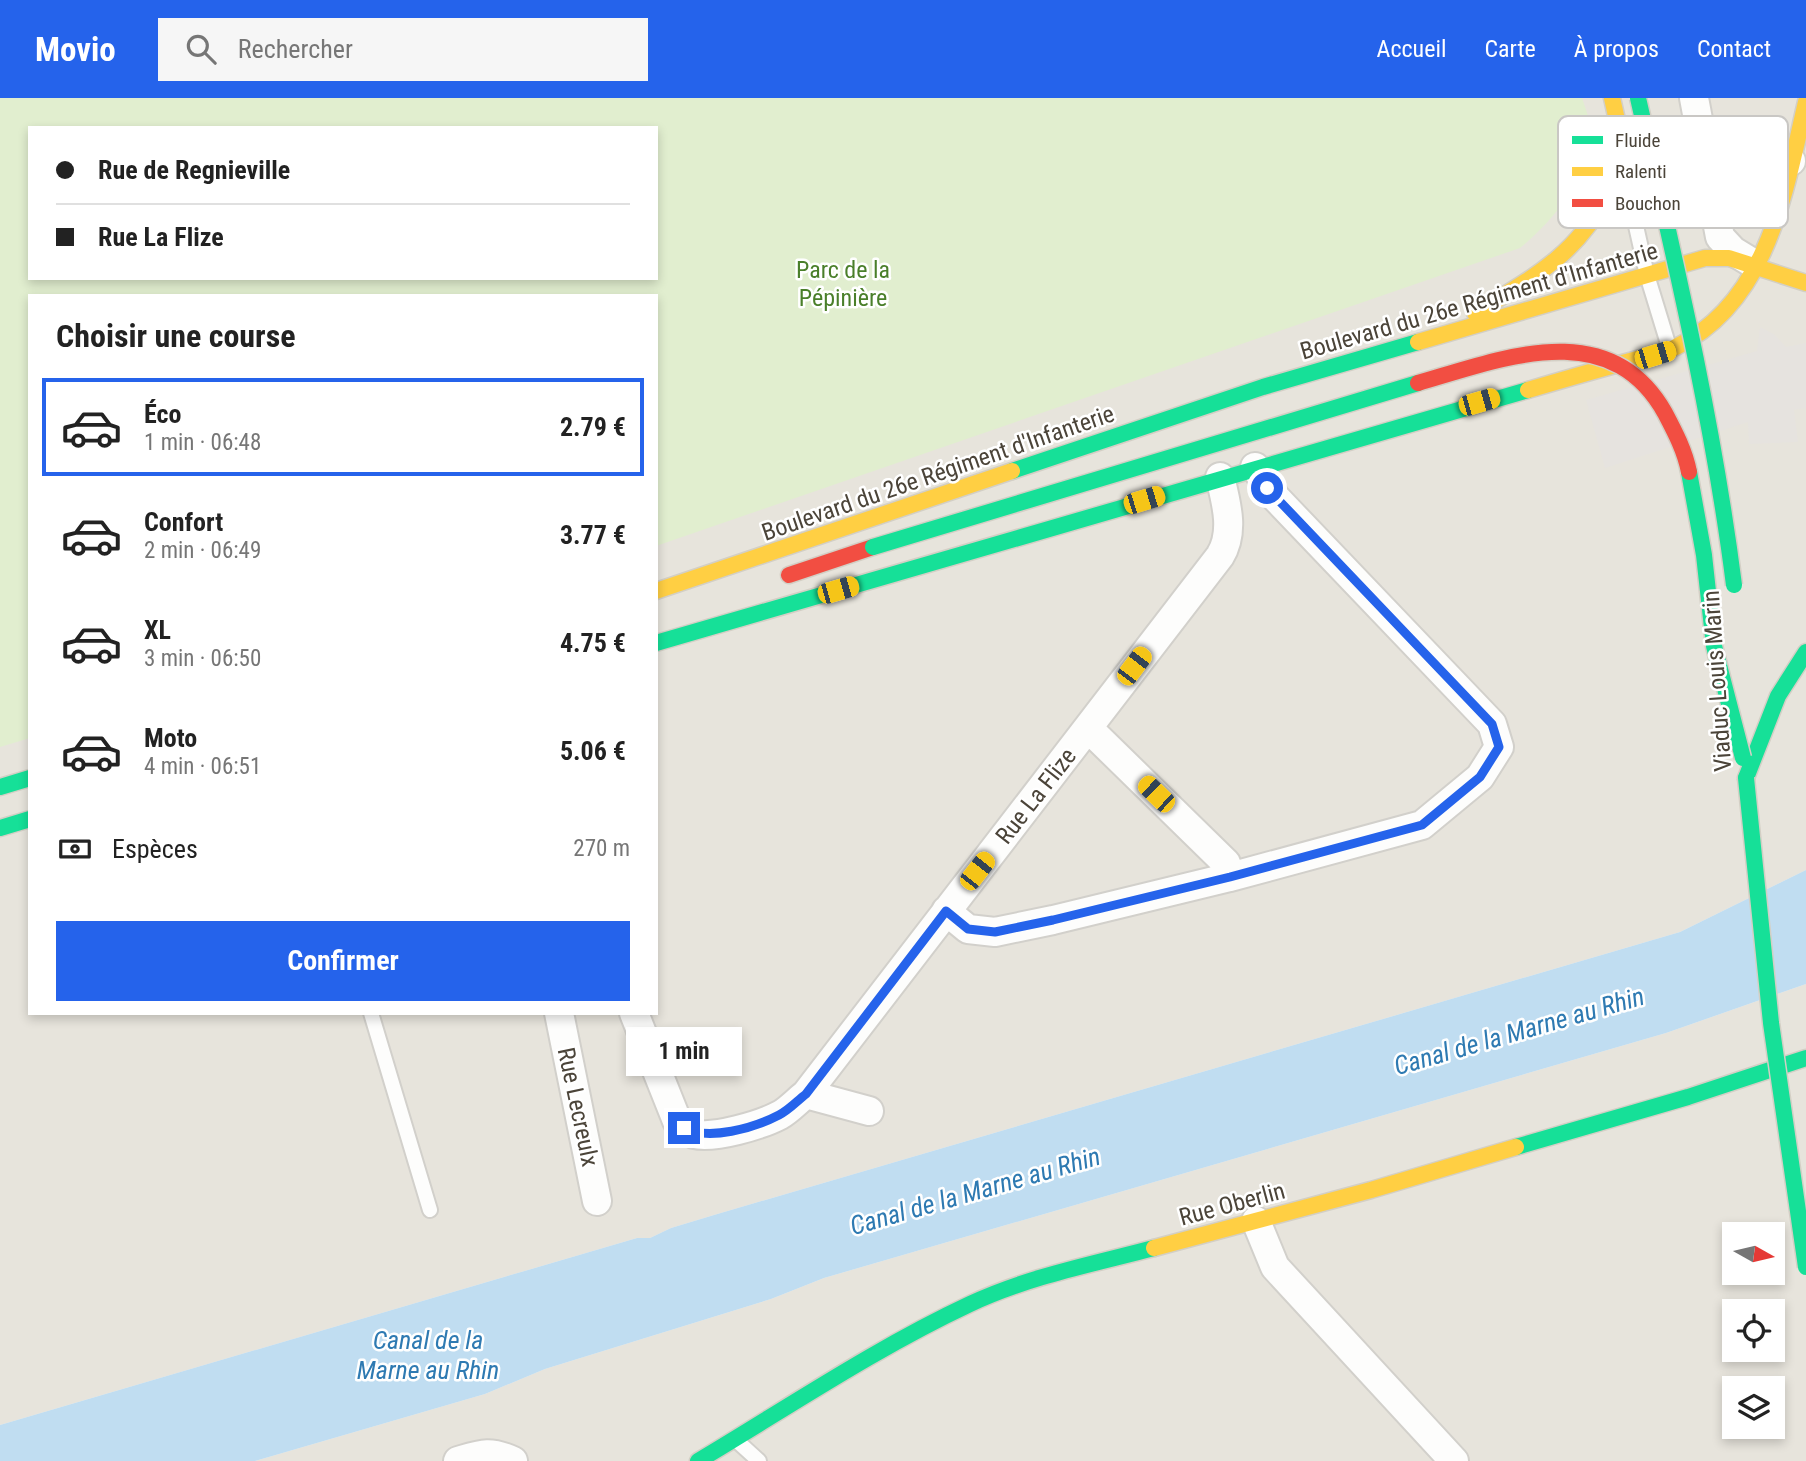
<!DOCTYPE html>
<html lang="fr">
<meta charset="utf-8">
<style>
body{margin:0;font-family:"Roboto Condensed",sans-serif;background:#f6f6f6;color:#222;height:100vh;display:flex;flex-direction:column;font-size:26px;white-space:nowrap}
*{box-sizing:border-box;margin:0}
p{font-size:23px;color:#767676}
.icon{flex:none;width:38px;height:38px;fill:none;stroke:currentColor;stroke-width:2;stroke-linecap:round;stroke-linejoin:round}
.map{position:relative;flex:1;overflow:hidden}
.sheet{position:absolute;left:28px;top:196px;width:630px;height:721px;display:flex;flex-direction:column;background:#fff;border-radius:0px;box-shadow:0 4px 10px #0003}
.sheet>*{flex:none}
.guide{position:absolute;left:28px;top:28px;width:630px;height:154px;border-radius:0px;box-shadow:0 4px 10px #0003;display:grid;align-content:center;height:154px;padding:0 28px;background:#fff}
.needle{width:46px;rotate:98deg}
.tools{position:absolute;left:1722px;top:1124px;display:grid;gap:14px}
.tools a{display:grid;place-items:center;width:63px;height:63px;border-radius:0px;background:#fff;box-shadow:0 4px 10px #0003;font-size:35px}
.end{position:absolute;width:32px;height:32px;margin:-16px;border:9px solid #2563eb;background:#fff;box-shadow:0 0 0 4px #fff}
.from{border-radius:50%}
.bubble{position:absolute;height:49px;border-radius:0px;background:#fff;box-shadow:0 4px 10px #0003;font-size:23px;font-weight:700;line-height:49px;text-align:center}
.car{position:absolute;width:21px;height:42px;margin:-21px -10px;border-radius:9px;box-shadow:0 0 5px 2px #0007;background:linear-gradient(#f5c518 24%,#345 0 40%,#f5c518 0 76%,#345 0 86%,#f5c518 0)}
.guide b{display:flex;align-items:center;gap:24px;height:66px;font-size:26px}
.guide b+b{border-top:2px solid #e0e0e0}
.guide i{width:18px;height:18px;background:#222}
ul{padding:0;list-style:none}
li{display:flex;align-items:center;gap:21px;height:98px;margin:0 14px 10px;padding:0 14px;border:4px solid transparent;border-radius:0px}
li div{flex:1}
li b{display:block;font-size:26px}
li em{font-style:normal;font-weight:700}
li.selected{border-color:#2563eb}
li>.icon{width:63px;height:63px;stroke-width:1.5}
h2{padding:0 28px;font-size:32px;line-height:84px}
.pay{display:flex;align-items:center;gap:18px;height:77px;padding:0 28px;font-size:26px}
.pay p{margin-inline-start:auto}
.cta{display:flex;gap:14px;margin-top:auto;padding:14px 28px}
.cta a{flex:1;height:80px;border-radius:0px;background:#2563eb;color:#fff;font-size:28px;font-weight:700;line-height:80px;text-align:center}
header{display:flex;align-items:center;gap:42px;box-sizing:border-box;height:98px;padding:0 35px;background:#2563eb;color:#fff}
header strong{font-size:33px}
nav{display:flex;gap:38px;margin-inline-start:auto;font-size:24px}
.search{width:490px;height:63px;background:#f6f6f6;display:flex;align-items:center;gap:18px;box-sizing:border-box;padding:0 24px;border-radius:0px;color:#767676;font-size:26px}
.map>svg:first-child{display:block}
</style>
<header>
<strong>Movio</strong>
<div class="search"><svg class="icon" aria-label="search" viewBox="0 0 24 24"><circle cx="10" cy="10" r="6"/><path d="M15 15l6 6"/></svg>Rechercher</div>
<nav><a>Accueil</a><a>Carte</a><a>À propos</a><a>Contact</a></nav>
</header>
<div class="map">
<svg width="1806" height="1363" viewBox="0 0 1806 1363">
<rect width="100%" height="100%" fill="#f4f2ee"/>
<path fill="#e7e4dc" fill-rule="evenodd" d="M0 0H1806V772L1680 834 714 1117 671 1130 650 1140H637L0 1327ZM30 30H656V180H30ZM30 198H656V915H30Z
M1806 886V1363H255L485 1296 545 1271 771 1201 824 1180 1666 935ZM1734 1136H1773V1174H1734ZM1734 1213H1773V1251H1734ZM1734 1290H1773V1328H1734Z"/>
<path fill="#e1eecf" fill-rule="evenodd" d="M0 0H1582C1586 12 1591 24 1591 37 1590 79 1551 125 1520 150L656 448V198H30V640L0 649ZM30 30H656V180H30Z"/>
<path fill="#e6e3df" d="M1760 229 1774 236 1786 249 1806 245V310L1794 312 1798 344 1749 346 1748 324 1605 370 1586 302 1757 253Z"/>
<path fill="#c0ddf1" d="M1806 772V886L1666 935 824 1180 771 1201 545 1271 485 1296 255 1363H0V1327L637 1140H650L671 1130 714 1117 1680 834Z"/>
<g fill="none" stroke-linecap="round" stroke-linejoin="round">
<g stroke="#d2d0cb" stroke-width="18">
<path id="lane" d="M1625 79 1647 177 1669 249
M371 915 430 1112
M736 1342 759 1363"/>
</g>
<g stroke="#d2d0cb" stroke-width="32">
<path id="street" d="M1694 0 1720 139 1733 153 1751 164
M1633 55 1791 63
M1088 630 1226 765 1230 779
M946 813 968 831 995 834 1053 822 1230 779 1422 727 1480 679 1499 649 1492 626 1275 399 1255 369
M559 915 597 1103
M634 915 677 1023C682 1028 687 1033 694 1036 714 1041 761 1027 780 1017 789 1012 797 1003 806 996L1220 458C1235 434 1226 404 1220 379
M806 996 869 1013
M1256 1123 1275 1169 1454 1363
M458 1363C481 1356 490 1352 513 1363"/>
</g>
<g stroke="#d3cfc5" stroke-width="19">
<path id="fast" d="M1012 373 1263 289 1418 244
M656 545C947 461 1237 374 1528 292
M1746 680 1778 598 1806 554
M0 689 30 680
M0 730 30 721
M1516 1049 1688 999 1806 960
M698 1363C787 1310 876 1250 970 1206 1027 1179 1093 1166 1154 1150"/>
</g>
<g stroke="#d3cfc5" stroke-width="19">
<path id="slow" d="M1475 215C1530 181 1575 159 1606 99 1613 84 1619 70 1620 53 1621 35 1616 18 1612 0
M1418 244 1705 160H1729L1806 185
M1528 292C1562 282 1596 272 1630 263 1645 258 1663 256 1676 249 1768 204 1785 94 1806 4
M656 493 1012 373
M1154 1150 1371 1092 1516 1049"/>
</g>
<g stroke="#d3cfc5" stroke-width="19">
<path id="jam" d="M789 477 873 449"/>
</g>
<use href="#lane" stroke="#fdfdfc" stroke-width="14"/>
<use href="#street" stroke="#fdfdfc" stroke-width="28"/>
<use href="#fast" stroke="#16e098" stroke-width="16"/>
<use href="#slow" stroke="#ffcf43" stroke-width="16"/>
<use href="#jam" stroke="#f24e42" stroke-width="16"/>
<g stroke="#d3cfc5" stroke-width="19" stroke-linecap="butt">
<path id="fast-bridge" d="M1638 0C1675 162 1713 322 1734 487
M1689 374 1704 457 1714 548 1743 660
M873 449 1418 285
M1746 680 1771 925 1806 1169"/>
</g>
<g stroke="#d3cfc5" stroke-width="19" stroke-linecap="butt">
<path id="jam-bridge" d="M1418 285C1504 260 1610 217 1665 315 1675 334 1685 353 1689 374"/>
</g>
<use href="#fast-bridge" stroke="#16e098" stroke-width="16"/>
<use href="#jam-bridge" stroke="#f24e42" stroke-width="16"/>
</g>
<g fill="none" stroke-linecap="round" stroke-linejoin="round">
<path stroke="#2563eb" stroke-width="9" d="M684 1030C709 1043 754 1030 779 1017 789 1012 797 1003 806 996L946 813 968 831 995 834 1053 822 1230 779 1422 727 1480 679 1499 649 1492 626 1267 390"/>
</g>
<g text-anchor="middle" stroke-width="5" stroke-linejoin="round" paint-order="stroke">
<g font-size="24" fill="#4a7f2a" stroke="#fff">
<text x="843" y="180">Parc de la<tspan x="843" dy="28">Pépinière</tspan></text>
</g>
<g font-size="24" fill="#4b4439" stroke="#fff">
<text transform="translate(1479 203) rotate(-16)" y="8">Boulevard du 26e Régiment d'Infanterie</text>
<text transform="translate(938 375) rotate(-19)" y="8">Boulevard du 26e Régiment d'Infanterie</text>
<text transform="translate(1717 583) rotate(-94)" y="8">Viaduc Louis Marin</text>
<text transform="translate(1036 698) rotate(-52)" y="8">Rue La Flize</text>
<text transform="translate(578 1009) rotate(78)" y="8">Rue Lecreulx</text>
<text transform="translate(1232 1106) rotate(-15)" y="8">Rue Oberlin</text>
</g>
<g font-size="26" font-style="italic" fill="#2e7ab2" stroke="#fff">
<text transform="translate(1519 933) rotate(-16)" y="9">Canal de la Marne au Rhin</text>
<text transform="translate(975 1093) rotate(-16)" y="9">Canal de la Marne au Rhin</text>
<text x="428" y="1251">Canal de la<tspan x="428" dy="30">Marne au Rhin</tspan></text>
</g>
</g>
<rect x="1558" y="18" width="230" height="112" rx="10" fill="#fff" stroke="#c9c7c4" stroke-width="2"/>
<rect x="1572" y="38" width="31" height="8" fill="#16e098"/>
<rect x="1572" y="69" width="31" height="9" fill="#ffcf43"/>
<rect x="1572" y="101" width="31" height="8" fill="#f24e42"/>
<g font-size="19" fill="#4b4439">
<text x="1615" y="49">Fluide</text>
<text x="1615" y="80">Ralenti</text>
<text x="1615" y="112">Bouchon</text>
</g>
</svg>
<div class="tools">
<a><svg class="needle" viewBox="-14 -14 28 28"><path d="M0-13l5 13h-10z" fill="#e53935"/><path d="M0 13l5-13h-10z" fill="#767676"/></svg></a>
<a><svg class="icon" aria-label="locate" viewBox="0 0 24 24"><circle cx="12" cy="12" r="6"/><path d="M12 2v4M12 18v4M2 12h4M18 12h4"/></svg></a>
<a><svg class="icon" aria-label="layers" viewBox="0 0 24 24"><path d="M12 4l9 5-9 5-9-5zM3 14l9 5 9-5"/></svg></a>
</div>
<i class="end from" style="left:1267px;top:390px"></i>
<i class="end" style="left:684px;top:1030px"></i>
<div class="bubble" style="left:626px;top:929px;width:116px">1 min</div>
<i class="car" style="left:1655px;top:257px;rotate:73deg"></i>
<i class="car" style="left:1479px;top:304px;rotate:74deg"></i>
<i class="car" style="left:1144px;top:402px;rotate:73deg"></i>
<i class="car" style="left:838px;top:492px;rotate:74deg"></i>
<i class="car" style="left:1134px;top:568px;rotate:37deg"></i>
<i class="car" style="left:1156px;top:696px;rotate:314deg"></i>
<i class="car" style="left:977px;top:773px;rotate:38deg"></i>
<div class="guide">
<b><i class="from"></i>Rue de Regnieville</b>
<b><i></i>Rue La Flize</b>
</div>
<section class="sheet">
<h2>Choisir une course</h2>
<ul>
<li class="selected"><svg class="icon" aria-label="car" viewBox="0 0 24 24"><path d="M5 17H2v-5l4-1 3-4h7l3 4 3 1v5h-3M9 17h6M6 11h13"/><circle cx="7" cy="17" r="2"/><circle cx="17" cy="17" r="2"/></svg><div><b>Éco</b><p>1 min · 06:48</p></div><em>2.79 €</em></li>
<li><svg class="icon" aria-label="car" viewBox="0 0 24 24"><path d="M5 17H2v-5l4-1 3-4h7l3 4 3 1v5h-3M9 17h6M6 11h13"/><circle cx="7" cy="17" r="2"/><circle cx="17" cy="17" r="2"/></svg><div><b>Confort</b><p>2 min · 06:49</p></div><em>3.77 €</em></li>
<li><svg class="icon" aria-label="car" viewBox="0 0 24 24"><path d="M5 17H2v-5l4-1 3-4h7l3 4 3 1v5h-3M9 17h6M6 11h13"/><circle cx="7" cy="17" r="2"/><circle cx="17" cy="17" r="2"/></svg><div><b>XL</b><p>3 min · 06:50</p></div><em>4.75 €</em></li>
<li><svg class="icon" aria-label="car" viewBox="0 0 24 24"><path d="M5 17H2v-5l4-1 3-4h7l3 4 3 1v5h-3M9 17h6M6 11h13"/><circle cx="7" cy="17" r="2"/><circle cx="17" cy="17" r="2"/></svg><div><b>Moto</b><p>4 min · 06:51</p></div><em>5.06 €</em></li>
</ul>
<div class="pay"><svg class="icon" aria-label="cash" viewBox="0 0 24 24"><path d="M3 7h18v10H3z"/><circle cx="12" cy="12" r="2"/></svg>Espèces<p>270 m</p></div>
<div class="cta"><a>Confirmer</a></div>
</section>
</div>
